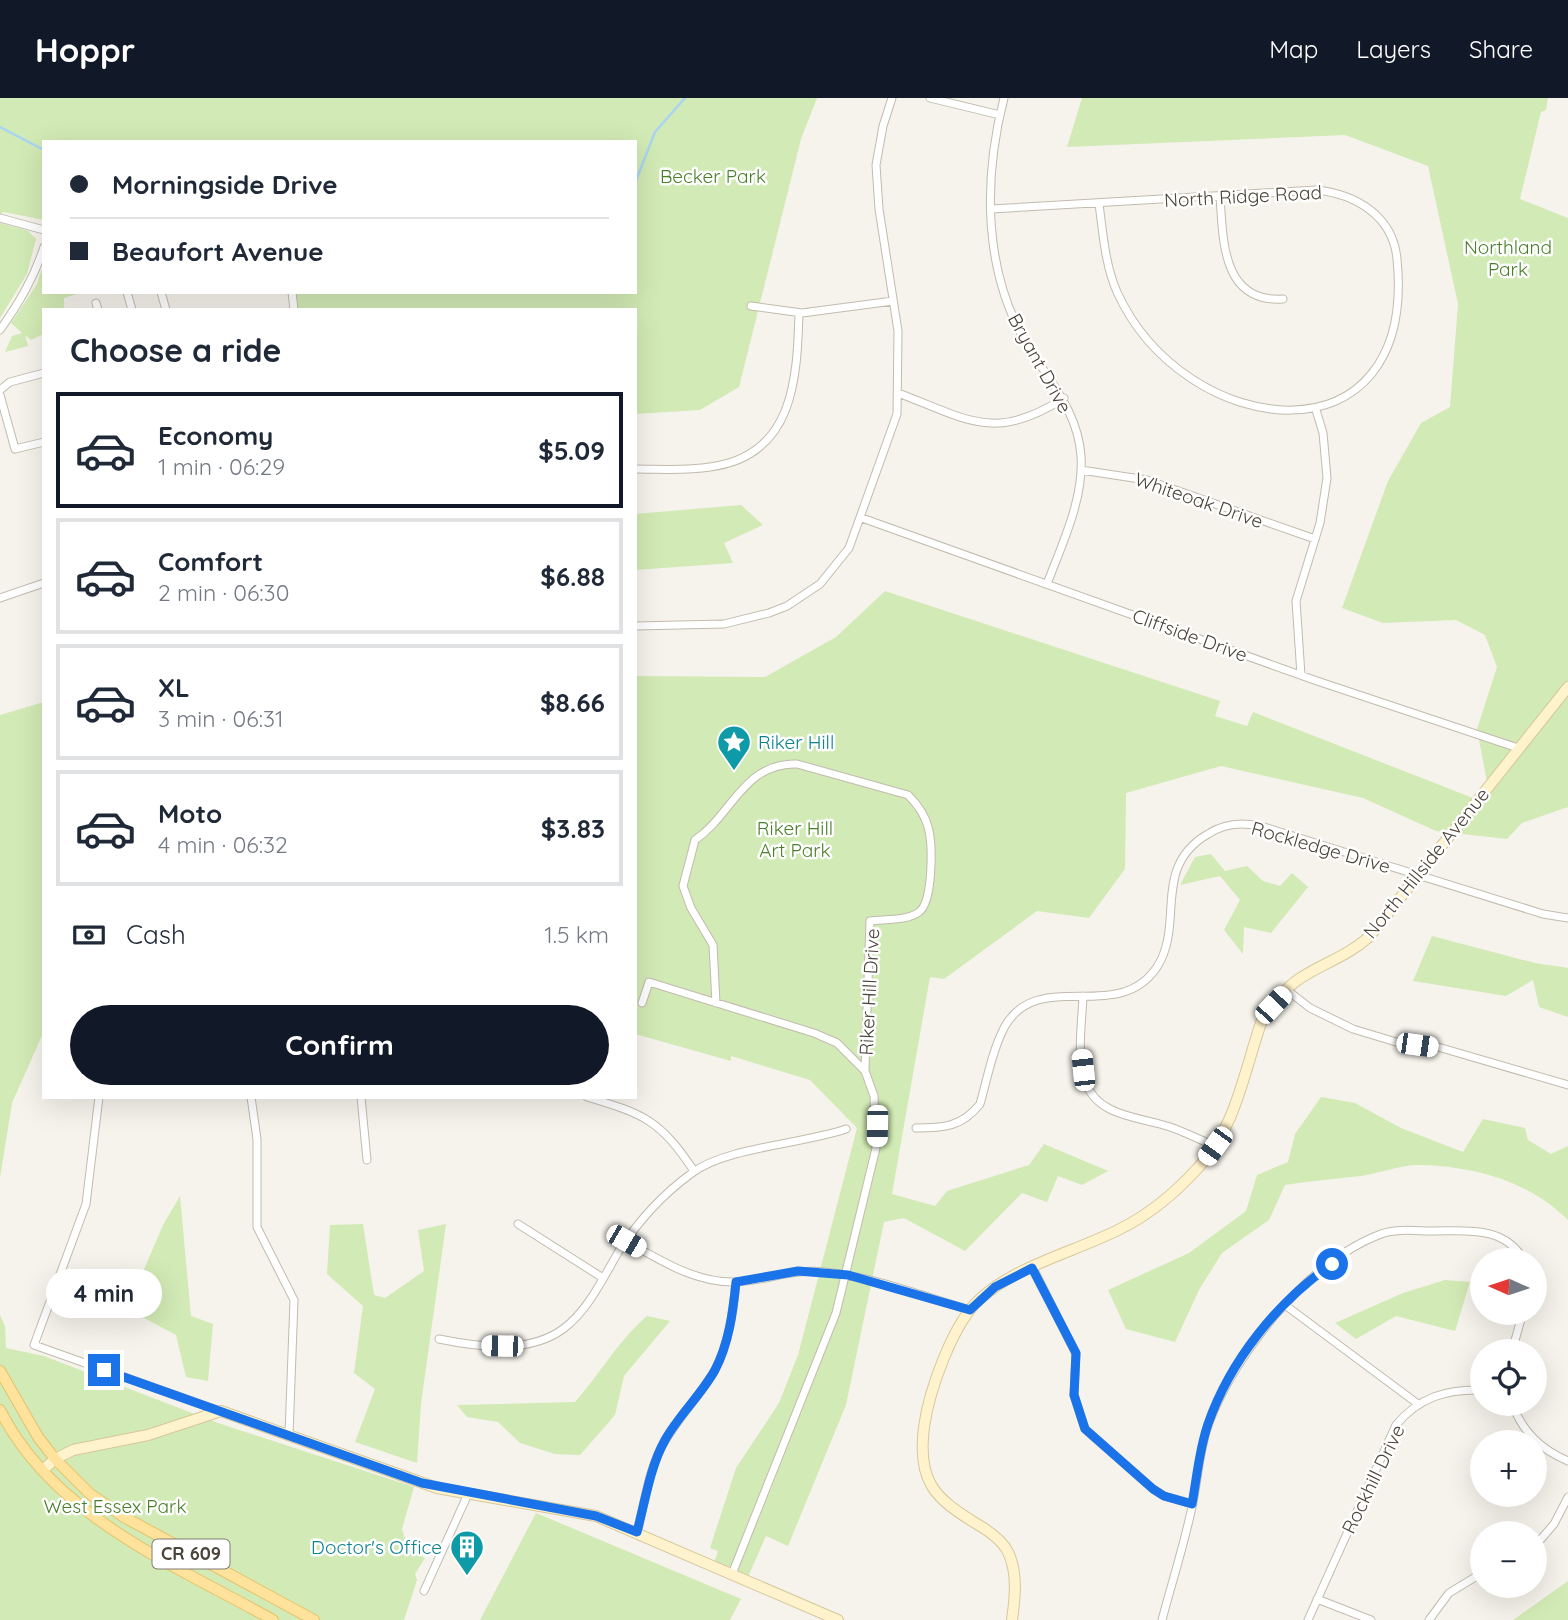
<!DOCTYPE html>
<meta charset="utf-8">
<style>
body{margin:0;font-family:Quicksand,sans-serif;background:#f6f6f7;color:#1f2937;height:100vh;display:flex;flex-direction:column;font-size:26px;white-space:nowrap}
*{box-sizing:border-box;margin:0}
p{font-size:23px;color:#747a83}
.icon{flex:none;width:38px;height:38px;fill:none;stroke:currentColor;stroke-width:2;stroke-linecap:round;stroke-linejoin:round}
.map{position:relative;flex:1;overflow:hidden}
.details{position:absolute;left:42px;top:210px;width:595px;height:791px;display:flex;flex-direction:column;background:#fff;border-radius:0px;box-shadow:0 7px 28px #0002}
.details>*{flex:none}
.banner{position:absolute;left:42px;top:42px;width:595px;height:154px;border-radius:0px;box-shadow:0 7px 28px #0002;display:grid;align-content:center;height:154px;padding:0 28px;background:#fff}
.needle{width:46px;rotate:273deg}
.controls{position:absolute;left:1470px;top:1150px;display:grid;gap:14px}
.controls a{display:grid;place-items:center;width:77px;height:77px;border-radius:50%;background:#fff;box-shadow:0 7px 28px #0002;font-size:35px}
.end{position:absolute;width:32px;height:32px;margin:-16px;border:9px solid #1a73e8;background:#fff;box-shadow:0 0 0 4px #fff}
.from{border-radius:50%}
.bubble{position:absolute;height:49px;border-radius:24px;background:#fff;box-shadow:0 7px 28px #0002;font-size:23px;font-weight:700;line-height:49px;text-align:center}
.car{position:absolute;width:21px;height:42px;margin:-21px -10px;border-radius:9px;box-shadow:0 0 5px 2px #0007;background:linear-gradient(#fff 24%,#345 0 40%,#fff 0 76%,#345 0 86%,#fff 0)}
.banner b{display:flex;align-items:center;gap:24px;height:66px;font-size:26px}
.banner b+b{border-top:2px solid #e0e1e3}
.banner i{width:18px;height:18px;background:#1f2937}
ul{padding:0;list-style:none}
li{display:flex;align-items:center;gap:21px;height:116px;margin:0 14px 10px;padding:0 14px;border:4px solid #e0e1e3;border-radius:0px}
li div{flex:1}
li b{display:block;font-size:26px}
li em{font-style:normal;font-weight:700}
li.selected{border-color:#111827}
li>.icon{width:63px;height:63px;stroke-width:1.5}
h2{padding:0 28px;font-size:32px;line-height:84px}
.pay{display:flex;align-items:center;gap:18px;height:77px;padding:0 28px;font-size:26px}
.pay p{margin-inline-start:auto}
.primary-button{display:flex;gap:14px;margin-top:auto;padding:14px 28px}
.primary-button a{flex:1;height:80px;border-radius:42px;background:#111827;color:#fff;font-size:28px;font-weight:700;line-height:80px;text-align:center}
header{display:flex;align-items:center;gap:42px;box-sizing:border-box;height:98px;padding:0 35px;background:#111827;color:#fff}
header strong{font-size:33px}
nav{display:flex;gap:38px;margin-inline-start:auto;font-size:24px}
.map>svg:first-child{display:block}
</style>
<header>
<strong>Hoppr</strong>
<nav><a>Map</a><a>Layers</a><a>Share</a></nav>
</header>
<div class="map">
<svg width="1568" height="1522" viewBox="0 0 1568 1522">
<rect width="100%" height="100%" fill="#f6f3ec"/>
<path fill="#d2eab5" d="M0 0H817L801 41 739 289 700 312 635 316V212H297L295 194H635V44H44V122L3 114 0 118Z
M1082 0H1548L1546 12 1541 14 1520 101 1568 120V709L1522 725 1507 741 1436 733 1363 700 1221 668 1126 695 1125 771 1089 820 1037 813 944 881 930 879 892 1096 935 1108 947 1093 1029 1067 1044 1046 1108 1073 1082 1087 1058 1078 1047 1104 1022 1095 965 1153 904 1120 884 1124 846 1307 788 1448 766 1438 747 1481 714 1465 718 1453 710 1450 736 1370 779 1305 798 1257 857 1030 810 982 731 958V963L635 936V578L765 579 836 539 885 493 1220 603 1215 618 1247 628 1253 614 1478 702 1488 689 1477 631 1497 569 1485 537 1456 522 1383 525 1342 510 1388 383 1421 325 1450 309 1458 206 1428 68 1345 37 1067 49Z
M0 125 28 133 36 141 27 176 0 220Z
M44 165V194H83L64 200V212H44V236L31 242 25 237 28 248 5 254 12 238 22 235 11 225 37 186Z
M741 407 763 427 724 445 733 465 635 472V416Z
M44 604V933L12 1005 0 1080V617Z
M1211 756 1225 773 1247 768 1263 783 1280 788 1292 775 1308 789 1271 835 1244 829 1243 856 1224 832 1240 802 1220 778 1180 787 1195 759Z
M1432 838 1535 865 1568 870V919L1539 909 1533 882 1506 898 1413 883Z
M1321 999 1355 1005 1401 1030 1463 1054 1483 1021 1525 1030 1528 1042 1551 1056 1568 1048V1122C1528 1083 1475 1068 1419 1067 1400 1067 1380 1075 1361 1078 1335 1081 1310 1083 1285 1087L1269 1122 1222 1155 1200 1190 1175 1244 1126 1231 1108 1192 1189 1155 1246 1113 1257 1077 1288 1064 1295 1036Z
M180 1098 191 1218 213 1226 208 1283 186 1279 176 1237 127 1211 163 1127Z
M363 1126 374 1197 385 1200 424 1173 418 1132 446 1126 421 1306 417 1365 355 1344 375 1291 354 1275 363 1208 327 1176 330 1127Z
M1445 1182 1470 1184 1455 1233 1396 1218 1356 1241 1335 1225 1403 1195Z
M0 1217 5 1228 6 1250 44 1258 218 1325 414 1389 402 1431 408 1451 425 1460 415 1476 417 1482 404 1522H0Z
M647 1218 670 1223 624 1278 615 1317 580 1357 555 1356 520 1345 498 1324 467 1319 457 1307 575 1304C600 1276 618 1243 647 1218Z
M536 1415 741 1501 730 1522H480Z
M1568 1483V1522H1513Z"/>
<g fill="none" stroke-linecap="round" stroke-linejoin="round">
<path stroke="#a9d4f2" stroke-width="2.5" d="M0 29 44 52
M635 85 655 34 685 0"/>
<g stroke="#c2bbae" stroke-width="9">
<path id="street" d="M930 0 1000 17
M1004 0C983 82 983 174 1028 248 1050 284 1078 314 1081 358 1084 401 1062 446 1047 486
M1220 98C1223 142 1222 205 1283 201
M991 111 1316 92C1356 96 1393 118 1397 161 1418 371 1185 343 1117 194 1105 167 1103 135 1099 106
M0 120 44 132
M127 194 132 212
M161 194 166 212
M292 194 294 212
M96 205 98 212
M751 208 802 215 893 203
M0 232C19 205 34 180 44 149
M0 292 10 284 44 275
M898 295C967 321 995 345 1064 300
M0 297 15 351 44 344
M635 371C660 371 686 373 710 369 794 358 797 281 799 215
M1081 372 1147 382 1315 441
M862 420 1317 583 1518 650
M0 500 44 485
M635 528 724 526 769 515 787 508 820 486 849 450 897 316 898 233 879 111 876 67 883 28 892 0
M1301 577 1296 503 1320 425 1327 380 1323 335 1316 312
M1287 892 1310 910 1353 931 1396 944 1438 949 1568 987
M1083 898C1082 926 1076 959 1086 985 1098 1019 1141 1019 1170 1029 1185 1034 1200 1042 1215 1048
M642 905 649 884 814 935 837 945 865 973 874 998 876 1050 836 1215 732 1476
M716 905 713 847 691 810 683 788 695 742C733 716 743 665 797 666L908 697C917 706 925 717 928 729 933 746 933 804 919 814 907 823 884 821 870 823L865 972
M99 999 86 1106 34 1247 220 1313
M251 999 257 1041V1129L294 1202 289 1336
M361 999 367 1062
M587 999C644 1016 660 1022 694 1073
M916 1030C943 1030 962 1029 980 1006 987 982 992 953 1004 930 1037 868 1118 928 1157 869 1185 826 1151 769 1208 736 1225 725 1245 724 1264 729L1543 816 1568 820
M518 1126 603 1180
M626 1143C660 1162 695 1185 735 1184 766 1183 794 1170 825 1174 874 1179 923 1198 970 1212
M1033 1170 1076 1256 1074 1297 1085 1331 1153 1391 1164 1398 1193 1406
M1285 1207 1418 1306
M439 1241C478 1249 529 1256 563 1231 588 1213 604 1178 619 1153 639 1122 663 1096 692 1075 727 1049 803 1046 846 1031
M1512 1253 1523 1214
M1512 1306C1523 1334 1540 1351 1568 1363
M637 1434C644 1408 648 1376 660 1352 675 1322 699 1300 715 1272 729 1245 733 1214 736 1184
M1535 1448 1554 1426 1568 1399
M424 1493 468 1396
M1317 1501 1371 1522
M1162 1522C1172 1484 1184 1447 1192 1409 1198 1381 1199 1352 1209 1325 1235 1255 1309 1163 1381 1136 1397 1130 1417 1133 1434 1133 1468 1133 1504 1128 1524 1162
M1308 1522 1396 1327C1419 1299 1447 1291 1482 1292
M1429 1522 1449 1495 1482 1475"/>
</g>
<g stroke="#d6c79b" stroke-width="12">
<path id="secondary" d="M43 1372 55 1361 73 1352 148 1337 221 1313 437 1390 596 1418 838 1522
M1012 1522C1015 1500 1018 1475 1008 1454 1002 1442 989 1433 977 1426 934 1400 917 1383 924 1329 929 1293 953 1224 981 1200 1018 1167 1074 1154 1118 1132 1147 1118 1175 1095 1197 1071 1236 1031 1244 973 1262 922 1272 908 1284 891 1299 881 1323 865 1346 859 1369 839L1568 589"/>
</g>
<g stroke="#e6c16a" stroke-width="12">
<path id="primary" d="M0 1273 38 1339 55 1361 90 1396 124 1419 314 1522
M0 1312C53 1418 175 1467 273 1522"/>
</g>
<use href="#street" stroke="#fff" stroke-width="7"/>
<use href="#secondary" stroke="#fff3cd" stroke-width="10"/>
<use href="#primary" stroke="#ffe39c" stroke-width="10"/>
</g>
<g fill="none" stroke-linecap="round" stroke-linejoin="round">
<path stroke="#1a73e8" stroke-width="9" d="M104 1272 422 1385 596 1418 637 1434C645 1404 650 1369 665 1342 679 1317 701 1297 715 1272 729 1245 733 1214 736 1184L798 1173 848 1177 970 1212 995 1189 1032 1170 1076 1255 1074 1297 1085 1331 1153 1391 1164 1398 1192 1406C1197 1379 1199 1352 1208 1326 1230 1263 1277 1204 1332 1166"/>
</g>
<defs>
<g id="sight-pin" transform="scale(1.75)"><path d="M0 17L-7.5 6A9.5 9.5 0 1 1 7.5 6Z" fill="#0f9aa8" stroke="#fff"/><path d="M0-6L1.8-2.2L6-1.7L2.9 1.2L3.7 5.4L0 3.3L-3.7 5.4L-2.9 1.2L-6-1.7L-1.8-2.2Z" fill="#fff"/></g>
<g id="building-pin" transform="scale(1.75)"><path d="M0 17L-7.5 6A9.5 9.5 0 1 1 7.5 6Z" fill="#0f9aa8" stroke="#fff"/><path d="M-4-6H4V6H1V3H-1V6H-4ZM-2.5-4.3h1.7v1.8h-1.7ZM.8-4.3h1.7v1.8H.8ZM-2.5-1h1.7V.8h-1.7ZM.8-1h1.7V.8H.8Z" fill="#fff"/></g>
</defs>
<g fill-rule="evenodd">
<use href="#sight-pin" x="734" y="644"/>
<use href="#building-pin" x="467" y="1449"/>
</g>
<g text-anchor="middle" stroke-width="5" stroke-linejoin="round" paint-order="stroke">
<rect fill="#fff" stroke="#817c74" stroke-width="2" x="152.5" y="1441.5" width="77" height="29" rx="5"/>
<g font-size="18" font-weight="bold" fill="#4b4439">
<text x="191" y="1462">CR 609</text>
</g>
<g font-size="19" fill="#4a7f2a" stroke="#fff">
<text x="713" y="85">Becker Park</text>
<text x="1508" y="156">Northland<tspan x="1508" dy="22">Park</tspan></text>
<text x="795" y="737">Riker Hill<tspan x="795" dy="22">Art Park</tspan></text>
<text x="115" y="1415">West Essex Park</text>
</g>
<g font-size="19" fill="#4b4439" stroke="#fff">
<text transform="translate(1243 98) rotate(-3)" y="7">North Ridge Road</text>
<text transform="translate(1040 265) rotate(61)" y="7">Bryant Drive</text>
<text transform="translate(1199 402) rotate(19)" y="7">Whiteoak Drive</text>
<text transform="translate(1190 537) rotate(20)" y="7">Cliffside Drive</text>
<text transform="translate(1321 749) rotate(16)" y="7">Rockledge Drive</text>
<text transform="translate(1426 765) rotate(-51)" y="7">North Hillside Avenue</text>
<text transform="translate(869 894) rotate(-87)" y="7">Riker Hill Drive</text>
<text transform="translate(1373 1381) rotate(-64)" y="7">Rockhill Drive</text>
</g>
<g font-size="19" fill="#0d838f" stroke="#fff" text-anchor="start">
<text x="758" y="651">Riker Hill</text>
<text x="442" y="1456" text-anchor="end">Doctor's Office</text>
</g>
</g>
</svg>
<div class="controls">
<a><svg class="needle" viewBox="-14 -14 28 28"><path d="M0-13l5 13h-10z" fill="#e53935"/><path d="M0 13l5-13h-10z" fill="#747a83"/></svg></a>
<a><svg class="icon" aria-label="locate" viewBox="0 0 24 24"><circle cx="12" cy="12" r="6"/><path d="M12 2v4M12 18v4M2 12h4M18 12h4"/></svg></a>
<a>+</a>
<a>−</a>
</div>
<i class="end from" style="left:1332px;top:1166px"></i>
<i class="end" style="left:104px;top:1272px"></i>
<div class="bubble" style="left:46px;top:1171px;width:116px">4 min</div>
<i class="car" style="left:1273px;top:907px;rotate:43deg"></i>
<i class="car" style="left:1417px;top:947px;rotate:98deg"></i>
<i class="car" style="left:1083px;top:972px;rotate:354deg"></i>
<i class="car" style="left:877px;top:1028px;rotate:181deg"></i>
<i class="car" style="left:1215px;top:1048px;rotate:216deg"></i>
<i class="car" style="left:626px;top:1143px;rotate:120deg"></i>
<i class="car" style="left:502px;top:1248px;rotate:271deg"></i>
<div class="banner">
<b><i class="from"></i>Morningside Drive</b>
<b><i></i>Beaufort Avenue</b>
</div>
<section class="details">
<h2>Choose a ride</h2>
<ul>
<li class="selected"><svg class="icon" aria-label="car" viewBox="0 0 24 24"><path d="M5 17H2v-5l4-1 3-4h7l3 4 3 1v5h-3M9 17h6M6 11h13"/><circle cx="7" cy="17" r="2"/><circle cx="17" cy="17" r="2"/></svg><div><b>Economy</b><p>1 min · 06:29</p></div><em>$5.09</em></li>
<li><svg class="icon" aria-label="car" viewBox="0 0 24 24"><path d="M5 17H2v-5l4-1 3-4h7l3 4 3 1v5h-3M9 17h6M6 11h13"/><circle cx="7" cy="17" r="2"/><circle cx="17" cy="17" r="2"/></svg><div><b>Comfort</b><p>2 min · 06:30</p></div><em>$6.88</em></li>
<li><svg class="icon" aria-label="car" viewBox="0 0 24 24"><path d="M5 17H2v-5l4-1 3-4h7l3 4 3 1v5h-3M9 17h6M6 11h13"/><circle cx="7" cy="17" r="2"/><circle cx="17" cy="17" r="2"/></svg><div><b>XL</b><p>3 min · 06:31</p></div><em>$8.66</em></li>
<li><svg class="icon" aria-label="car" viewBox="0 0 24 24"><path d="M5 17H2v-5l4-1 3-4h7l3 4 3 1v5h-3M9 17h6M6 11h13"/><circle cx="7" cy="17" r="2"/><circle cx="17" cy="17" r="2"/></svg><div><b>Moto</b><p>4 min · 06:32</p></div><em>$3.83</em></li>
</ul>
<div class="pay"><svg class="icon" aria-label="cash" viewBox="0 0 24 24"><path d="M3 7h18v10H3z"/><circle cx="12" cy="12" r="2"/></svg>Cash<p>1.5 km</p></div>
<div class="primary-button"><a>Confirm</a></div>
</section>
</div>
